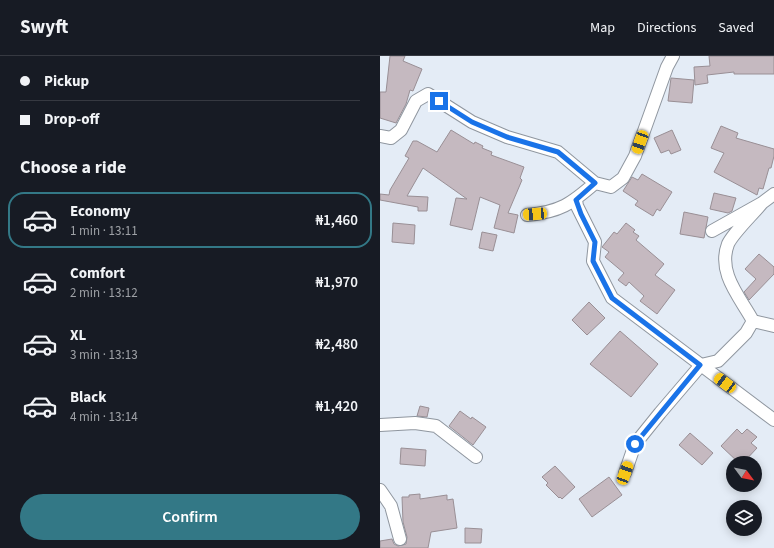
<!DOCTYPE html>
<meta charset="utf-8">
<style>
body{margin:0;font-family:"Source Sans 3",sans-serif;background:#242831;color:#f1f3f6;height:100vh;display:flex;flex-direction:column;font-size:15px;white-space:nowrap}
*{box-sizing:border-box;margin:0}
p{font-size:13px;color:#9ea1a6}
.icon{flex:none;width:22px;height:22px;fill:none;stroke:currentColor;stroke-width:2;stroke-linecap:round;stroke-linejoin:round}
.map{position:relative;flex:1;overflow:hidden}
.sheet{display:flex;flex-direction:column;background:#171b24;width:380px}
.sheet>*{flex:none}
.banner{display:grid;align-content:center;height:88px;padding:0 20px;background:#171b24}
.needle{width:26px;rotate:122deg}
.buttons{position:absolute;left:346px;top:400px;display:grid;gap:8px}
.buttons a{display:grid;place-items:center;width:36px;height:36px;border-radius:50%;background:#171b24;box-shadow:0 2px 10px #0003;font-size:20px}
.end{position:absolute;width:18px;height:18px;margin:-9px;border:5px solid #1a73e8;background:#fff;box-shadow:0 0 0 2px #fff}
.from{border-radius:50%}
.car{position:absolute;width:12px;height:24px;margin:-12px -6px;border-radius:5px;box-shadow:0 0 3px 1px #0007;background:linear-gradient(#f5c518 24%,#345 0 40%,#f5c518 0 76%,#345 0 86%,#f5c518 0)}
.banner b{display:flex;align-items:center;gap:14px;height:38px;font-size:15px}
.banner b+b{border-top:1px solid #363941}
.banner i{width:10px;height:10px;background:#f1f3f6}
ul{padding:0;list-style:none}
li{display:flex;align-items:center;gap:12px;height:56px;margin:0 8px 6px;padding:0 12px;border:2px solid transparent;border-radius:16px}
li div{flex:1}
li b{display:block;font-size:15px}
li em{font-style:normal;font-weight:600}
li.selected{border-color:#337886}
li>.icon{width:36px;height:36px;stroke-width:1.5}
h2{padding:0 20px;font-size:18px;line-height:48px}
.button{display:flex;gap:8px;margin-top:auto;padding:8px 20px}
.button a{flex:1;height:46px;border-radius:24px;background:#337886;color:#fff;font-size:16px;font-weight:600;line-height:46px;text-align:center}
header{display:flex;align-items:center;gap:24px;box-sizing:border-box;height:56px;padding:0 20px;background:#171b24;border-bottom:1px solid #363941}
header strong{font-size:19px}
nav{display:flex;gap:22px;margin-inline-start:auto;font-size:14px}
main{display:flex;flex:1;min-height:0}
.map>svg:first-child{display:block}
</style>
<header>
<strong>Swyft</strong>
<nav><a>Map</a><a>Directions</a><a>Saved</a></nav>
</header>
<main>
<section class="sheet">
<div class="banner">
<b><i class="from"></i>Pickup</b>
<b><i></i>Drop-off</b>
</div>
<h2>Choose a ride</h2>
<ul>
<li class="selected"><svg class="icon" aria-label="car" viewBox="0 0 24 24"><path d="M5 17H2v-5l4-1 3-4h7l3 4 3 1v5h-3M9 17h6M6 11h13"/><circle cx="7" cy="17" r="2"/><circle cx="17" cy="17" r="2"/></svg><div><b>Economy</b><p>1 min · 13:11</p></div><em>₦1,460</em></li>
<li><svg class="icon" aria-label="car" viewBox="0 0 24 24"><path d="M5 17H2v-5l4-1 3-4h7l3 4 3 1v5h-3M9 17h6M6 11h13"/><circle cx="7" cy="17" r="2"/><circle cx="17" cy="17" r="2"/></svg><div><b>Comfort</b><p>2 min · 13:12</p></div><em>₦1,970</em></li>
<li><svg class="icon" aria-label="car" viewBox="0 0 24 24"><path d="M5 17H2v-5l4-1 3-4h7l3 4 3 1v5h-3M9 17h6M6 11h13"/><circle cx="7" cy="17" r="2"/><circle cx="17" cy="17" r="2"/></svg><div><b>XL</b><p>3 min · 13:13</p></div><em>₦2,480</em></li>
<li><svg class="icon" aria-label="car" viewBox="0 0 24 24"><path d="M5 17H2v-5l4-1 3-4h7l3 4 3 1v5h-3M9 17h6M6 11h13"/><circle cx="7" cy="17" r="2"/><circle cx="17" cy="17" r="2"/></svg><div><b>Black</b><p>4 min · 13:14</p></div><em>₦1,420</em></li>
</ul>
<div class="button"><a>Confirm</a></div>
</section>
<div class="map">
<svg width="394" height="492" viewBox="0 0 394 492">
<rect width="100%" height="100%" fill="#e4ecf6"/>
<path fill="#c5b9c0" stroke="#998f95" d="M10 0H25L23 5 42 13 33 35 30 34 26 48 16 67 0 62V36H6Z
M329 0H394V18H354V16L327 19 328 27 315 29 314 11 330 10Z
M291 22 314 24 312 47 288 45Z
M341 70 358 77 356 82 394 93V100L391 112H389L383 133 379 132 377 139 334 116 344 97 331 92Z
M71 74 94 88 95 86 103 90 102 92 112 96 111 99 144 111 140 122 142 124 128 157 138 159 134 177 114 172 120 149 100 141 92 174 70 169 76 142 87 143 43 112 27 140 48 141 47 155H38V151L0 144V138L9 139 10 134 29 102 25 100 33 85H37L57 96Z
M292 74 301 94 291 98 289 94 281 97 274 82Z
M262 118 292 136 280 155 277 153 273 160 255 149 258 145 243 135 252 121 258 124Z
M334 137 356 142 352 155 348 157 330 153Z
M304 156 328 161 324 182 300 178Z
M13 167 35 169 34 188 12 186Z
M246 167 255 174 253 176 259 180 256 184 284 208 275 219 295 234 277 258 260 245 264 240 249 226 246 230 238 224 244 217 225 201 229 196 222 191 234 176 237 178Z
M102 176 117 179 113 195 99 192Z
M379 198 394 211V218L369 244 364 236 376 223 365 213Z
M209 246 225 262 207 279 192 264Z
M240 275 278 308 251 341 210 308Z
M40 350 49 352 47 361 37 360Z
M80 355 91 363 92 361 106 371 93 389 69 370Z
M357 373 362 378 367 373 377 381 371 387 377 392 363 407H359L341 390Z
M310 377 333 397 322 409 299 389Z
M21 392 46 394 45 410 20 408Z
M175 410 195 431 182 443 180 441 179 442 166 429 168 427 162 421Z
M229 421 242 439 212 461 199 443Z
M40 438V443L67 439V444L73 443 77 472 51 476 48 492H0V485L12 483 14 488 18 490 26 488 27 481 23 466 22 441H29V439Z
M85 472 102 473 101 487H85Z"/>
<g fill="none" stroke-linecap="round" stroke-linejoin="round">
<g stroke="#8f969f" stroke-width="14">
<path id="minor" d="M0 80 11 82 21 74 36 45 48 38 92 66 127 81 178 96 215 127 231 131 243 122 255 100 287 11 293 0
M196 144 197 150 215 186 213 205 232 242 394 364
M147 159C180 156 191 148 215 127
M332 175 382 147 394 138
M373 265 394 270
M0 369 35 367 56 370 96 401
M245 417 255 388 280 357 321 309 338 305 366 277 373 265C360 241 337 217 348 188 353 177 373 158 382 147
M0 434 11 450 20 483"/>
</g>
<use href="#minor" stroke="#fff" stroke-width="12"/>
</g>
<g fill="none" stroke-linecap="round" stroke-linejoin="round">
<path stroke="#1a73e8" stroke-width="5" d="M59 45 92 66 127 81 178 96 215 127 196 144 201 158 215 186 213 205 232 242 320 309 255 388"/>
</g>
</svg>
<div class="buttons">
<a><svg class="needle" viewBox="-14 -14 28 28"><path d="M0-13l5 13h-10z" fill="#e53935"/><path d="M0 13l5-13h-10z" fill="#9ea1a6"/></svg></a>
<a><svg class="icon" aria-label="layers" viewBox="0 0 24 24"><path d="M12 4l9 5-9 5-9-5zM3 14l9 5 9-5"/></svg></a>
</div>
<i class="end from" style="left:255px;top:388px"></i>
<i class="end" style="left:59px;top:45px"></i>
<i class="car" style="left:260px;top:86px;rotate:200deg"></i>
<i class="car" style="left:155px;top:158px;rotate:266deg"></i>
<i class="car" style="left:345px;top:327px;rotate:307deg"></i>
<i class="car" style="left:245px;top:417px;rotate:20deg"></i>
</div>
</main>
